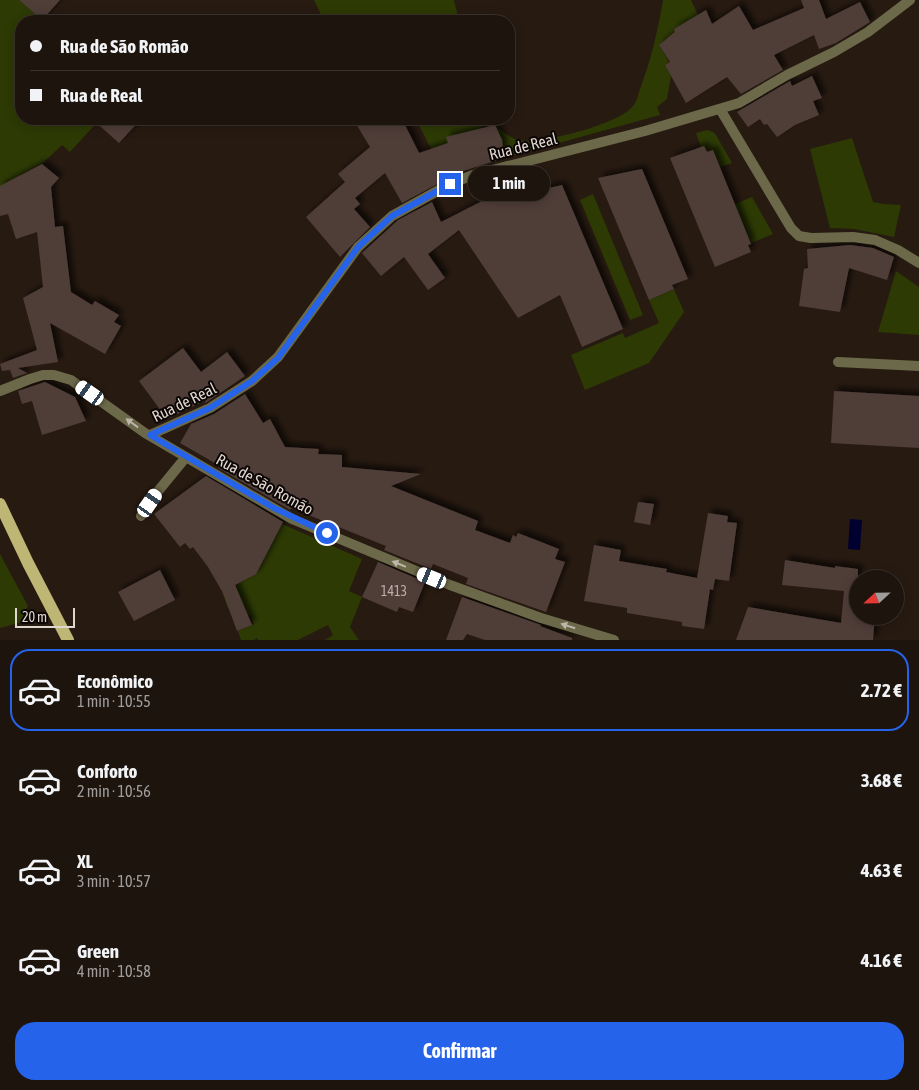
<!DOCTYPE html>
<html lang="pt">
<meta charset="utf-8">
<style>
body{margin:0;font-family:"Asap Condensed",sans-serif;background:#251d16;color:#f1f3f6;height:100vh;display:flex;flex-direction:column;font-size:19px;white-space:nowrap}
*{box-sizing:border-box;margin:0}
p{font-size:16px;color:#a09e9d}
.icon{flex:none;width:28px;height:28px;fill:none;stroke:currentColor;stroke-width:2;stroke-linecap:round;stroke-linejoin:round}
.map{position:relative;height:640px;overflow:hidden}
.drawer{display:flex;flex-direction:column;background:#1d140d;flex:1}
.drawer>*{flex:none}
.top-card{position:absolute;left:15px;top:15px;width:500px;height:110px;border-radius:20px;box-shadow:0 2px 12px #0003,0 0 0 1px #3b332e;display:grid;align-content:center;height:110px;padding:0 15px;background:#1d140d}
.needle{width:32px;rotate:248deg}
.fabs{position:absolute;left:849px;top:570px;display:grid;gap:10px}
.fabs a{display:grid;place-items:center;width:55px;height:55px;border-radius:50%;background:#1d140d;box-shadow:0 2px 12px #0003,0 0 0 1px #3b332e;font-size:25px}
.scale{position:absolute;left:15px;bottom:12px;width:60px;box-sizing:border-box;padding-left:5px;border:2px solid #dfd6d0;border-top:0;font-size:14px;line-height:18px;white-space:nowrap;color:#dfd6d0;-webkit-text-stroke:4px #0b0604;paint-order:stroke}
.end{position:absolute;width:22px;height:22px;margin:-11px;border:6px solid #2563eb;background:#fff;box-shadow:0 0 0 2px #fff}
.from{border-radius:50%}
.bubble{position:absolute;height:35px;border-radius:18px;background:#1d140d;box-shadow:0 2px 12px #0003,0 0 0 1px #3b332e;font-size:16px;font-weight:700;line-height:35px;text-align:center}
.car{position:absolute;width:15px;height:30px;margin:-15px -8px;border-radius:6px;box-shadow:0 0 4px 1px #0007;background:linear-gradient(#fff 24%,#345 0 40%,#fff 0 76%,#345 0 86%,#fff 0)}
.top-card b{display:flex;align-items:center;gap:18px;height:48px;font-size:19px}
.top-card b+b{border-top:1px solid #3b332e}
.top-card i{width:12px;height:12px;background:#f1f3f6}
ul{padding:9px 0 0;list-style:none}
li{display:flex;align-items:center;gap:15px;height:82px;margin:0 10px 8px;padding:0 5px;border:2px solid transparent;border-radius:20px}
li div{flex:1}
li b{display:block;font-size:19px}
li em{font-style:normal;font-weight:700}
li.selected{border-color:#2563eb}
li>.icon{width:45px;height:45px;stroke-width:1.5}
.primary-button{display:flex;gap:10px;margin-top:auto;padding:10px 15px}
.primary-button a{flex:1;height:58px;border-radius:20px;background:#2563eb;color:#fff;font-size:20px;font-weight:700;line-height:58px;text-align:center}
.map>svg:first-child{display:block}
</style>
<div class="map">
<svg width="919" height="640" viewBox="0 0 919 640">
<defs>
<filter id="shadow"><feDropShadow dx="4.5" dy="-4.5" stdDeviation="2.5" flood-color="#0009"/></filter>
</defs>
<rect width="100%" height="100%" fill="#271a11"/>
<path fill="#2d3a04" d="M0 0H19L43 21H21V119H100L70 152 62 145 44 162 20 175 23 181 0 193Z
M314 0H454L459 21H324Z
M663 0H691L698 15 674 29 677 35 668 40 667 38 659 45 669 62 665 65 671 76 667 99 657 107 660 115 504 158 502 140 448 143 431 149 416 119H479L483 131 496 126C501 131 511 138 518 140 539 145 620 124 633 106 637 102 638 94 640 89 651 60 658 30 663 0Z
M707 130 713 132 716 135 732 163 720 167 713 150 707 152 704 146 701 147 696 133Z
M852 138 873 202 884 204 901 205 894 237 854 229 830 228 810 149Z
M593 194 643 315 630 320 580 200Z
M752 197 773 234 751 243 735 204Z
M896 271 919 287V335L878 332Z
M674 289 684 312 649 363 585 390 571 355 623 333 625 338 659 323 649 300Z
M282 524 362 559 349 591 362 597 350 627 359 640H325L333 635 328 625 298 640H258L257 638 254 640H241L238 631 254 624 250 615 248 616 242 602 228 608 222 592 243 581 258 570Z
M0 554 28 606 25 611 29 620 0 628Z"/>
<path fill="#000030" d="M850 519 862 520 860 550 848 549Z"/>
<path fill="#4f3d39" filter="url(#shadow)" d="M19 0H60L42 20Z
M801 0H819L826 19 860 2 870 22 836 43 819 49 814 35 774 55 783 70 741 94 727 77 686 103 665 65 670 62 659 45 675 32 674 29 706 10 712 24 739 6 753 30 804 8Z
M812 76 822 98 813 101 819 115 795 125 777 137 767 124 764 125 760 119 748 127 737 112 790 81 792 86Z
M92 119H141L119 143Z
M353 119H402L419 153 448 143 446 137 495 125 502 140 504 158 460 172 402 203 385 173 355 198 360 204 354 209 370 227 340 257 306 217 345 182 338 174 370 147Z
M704 146 707 152 713 150 751 244 748 245 751 252 715 267 670 158Z
M42 164 59 178 51 187 55 227 63 226 71 292 92 305 95 301 119 315 114 322 121 326 105 354 50 323 58 362 18 368 27 373 13 378 10 370 2 371 0 364 37 350 23 298 43 287 37 232 16 239 8 214 0 216V186Z
M642 169 688 279 672 285 674 289 649 300 598 178Z
M562 185 623 329 582 347 560 295 518 318 459 230 428 254 445 278 428 290 404 257 381 276 362 253 398 220 432 202 441 222 486 199 488 202Z
M850 245 873 248 894 257 887 280 849 268 840 312 799 306 804 269 808 268 807 249Z
M183 348 201 372 227 352 245 376 207 402 204 403 206 400 167 419 139 381Z
M45 382 75 397 86 421 42 435 32 401 22 404 18 391Z
M834 391 919 396V448L831 443Z
M245 394 263 423 270 419 285 447 319 449 318 454 342 455V467L421 474 391 486 478 521 475 530 510 543 513 535 516 537 518 533 559 549 555 559 565 562 546 612 466 584 468 578 433 564 431 569 384 550 386 546 291 508 290 510 218 468 220 466 180 443 191 424 214 414Z
M206 476 283 522 256 574 235 585 252 625 237 631 223 593 208 567 193 547 190 549 185 543 180 547 154 514Z
M638 502 654 504 650 525 634 522Z
M708 513 728 516 727 522 737 523 729 581 715 579 713 590 710 589 704 629 682 626V622L627 613V608L584 601 594 545 621 550 619 561 667 569 666 572 697 578Z
M785 560 835 568V566L858 569V616H875L873 640H736L748 607 841 623 844 591 782 585Z
M378 562 425 582 413 612 399 607 397 612 362 597Z
M160 570 175 600 134 621 118 592Z
M462 597 541 625 540 626 572 638V640H485L467 634 463 640H446Z"/>
<g fill="none" stroke-linecap="round" stroke-linejoin="round">
<path stroke="#6c694a" stroke-width="10" d="M720 109 791 228 799 236 811 238 853 237 875 240 898 250 919 263
M838 362 919 366
M0 391 30 379 43 375H54L71 380 145 433 292 519 450 585 541 618 614 640
M150 435 210 408 252 381 278 357 358 247 392 216 450 184 473 175 645 131 739 103 787 75 834 52 868 32 910 0
M141 516 159 490 186 457"/>
<path stroke="#bdb674" stroke-width="12" d="M0 504 28 563 68 640"/>
</g>
<defs><path id="oneway-solid" d="M-6-.8H1V-3.2L6.5 0L1 3.2V.8H-6Z" transform="scale(1.25)"/></defs>
<g fill="#bcb5a8">
<use href="#oneway-solid" transform="translate(132 423) rotate(-144)"/>
<use href="#oneway-solid" transform="translate(399 564) rotate(-158)"/>
<use href="#oneway-solid" transform="translate(568 626) rotate(-163)"/>
</g>
<g fill="none" stroke-linecap="round" stroke-linejoin="round">
<path stroke="#2563eb" stroke-width="6" d="M327 533 274 508 150 435 210 408 252 381 278 358 358 247 392 216 450 184"/>
</g>
<g text-anchor="middle" stroke-width="4" stroke-linejoin="round" paint-order="stroke">
<g font-size="14" fill="#bbb0aa">
<text x="394" y="596">1413</text>
</g>
<g font-size="16" fill="#dfd6d0" stroke="#0b0604">
<text transform="translate(523 146) rotate(-14)" y="6">Rua de Real</text>
<text transform="translate(184 402) rotate(-26)" y="6">Rua de Real</text>
<text transform="translate(265 484) rotate(29)" y="6">Rua de São Romão</text>
</g>
</g>
</svg>
<div class="fabs">
<a><svg class="needle" viewBox="-14 -14 28 28"><path d="M0-13l5 13h-10z" fill="#e53935"/><path d="M0 13l5-13h-10z" fill="#a09e9d"/></svg></a>
</div>
<div class="scale">20 m</div>
<i class="end from" style="left:327px;top:533px"></i>
<i class="end" style="left:450px;top:184px"></i>
<div class="bubble" style="left:468px;top:166px;width:82px">1 min</div>
<i class="car" style="left:90px;top:393px;rotate:305deg"></i>
<i class="car" style="left:150px;top:503px;rotate:35deg"></i>
<i class="car" style="left:432px;top:578px;rotate:292deg"></i>
<div class="top-card">
<b><i class="from"></i>Rua de São Romão</b>
<b><i></i>Rua de Real</b>
</div>
</div>
<section class="drawer">
<ul>
<li class="selected"><svg class="icon" aria-label="car" viewBox="0 0 24 24"><path d="M5 17H2v-5l4-1 3-4h7l3 4 3 1v5h-3M9 17h6M6 11h13"/><circle cx="7" cy="17" r="2"/><circle cx="17" cy="17" r="2"/></svg><div><b>Econômico</b><p>1 min · 10:55</p></div><em>2.72 €</em></li>
<li><svg class="icon" aria-label="car" viewBox="0 0 24 24"><path d="M5 17H2v-5l4-1 3-4h7l3 4 3 1v5h-3M9 17h6M6 11h13"/><circle cx="7" cy="17" r="2"/><circle cx="17" cy="17" r="2"/></svg><div><b>Conforto</b><p>2 min · 10:56</p></div><em>3.68 €</em></li>
<li><svg class="icon" aria-label="car" viewBox="0 0 24 24"><path d="M5 17H2v-5l4-1 3-4h7l3 4 3 1v5h-3M9 17h6M6 11h13"/><circle cx="7" cy="17" r="2"/><circle cx="17" cy="17" r="2"/></svg><div><b>XL</b><p>3 min · 10:57</p></div><em>4.63 €</em></li>
<li><svg class="icon" aria-label="car" viewBox="0 0 24 24"><path d="M5 17H2v-5l4-1 3-4h7l3 4 3 1v5h-3M9 17h6M6 11h13"/><circle cx="7" cy="17" r="2"/><circle cx="17" cy="17" r="2"/></svg><div><b>Green</b><p>4 min · 10:58</p></div><em>4.16 €</em></li>
</ul>
<div class="primary-button"><a>Confirmar</a></div>
</section>
